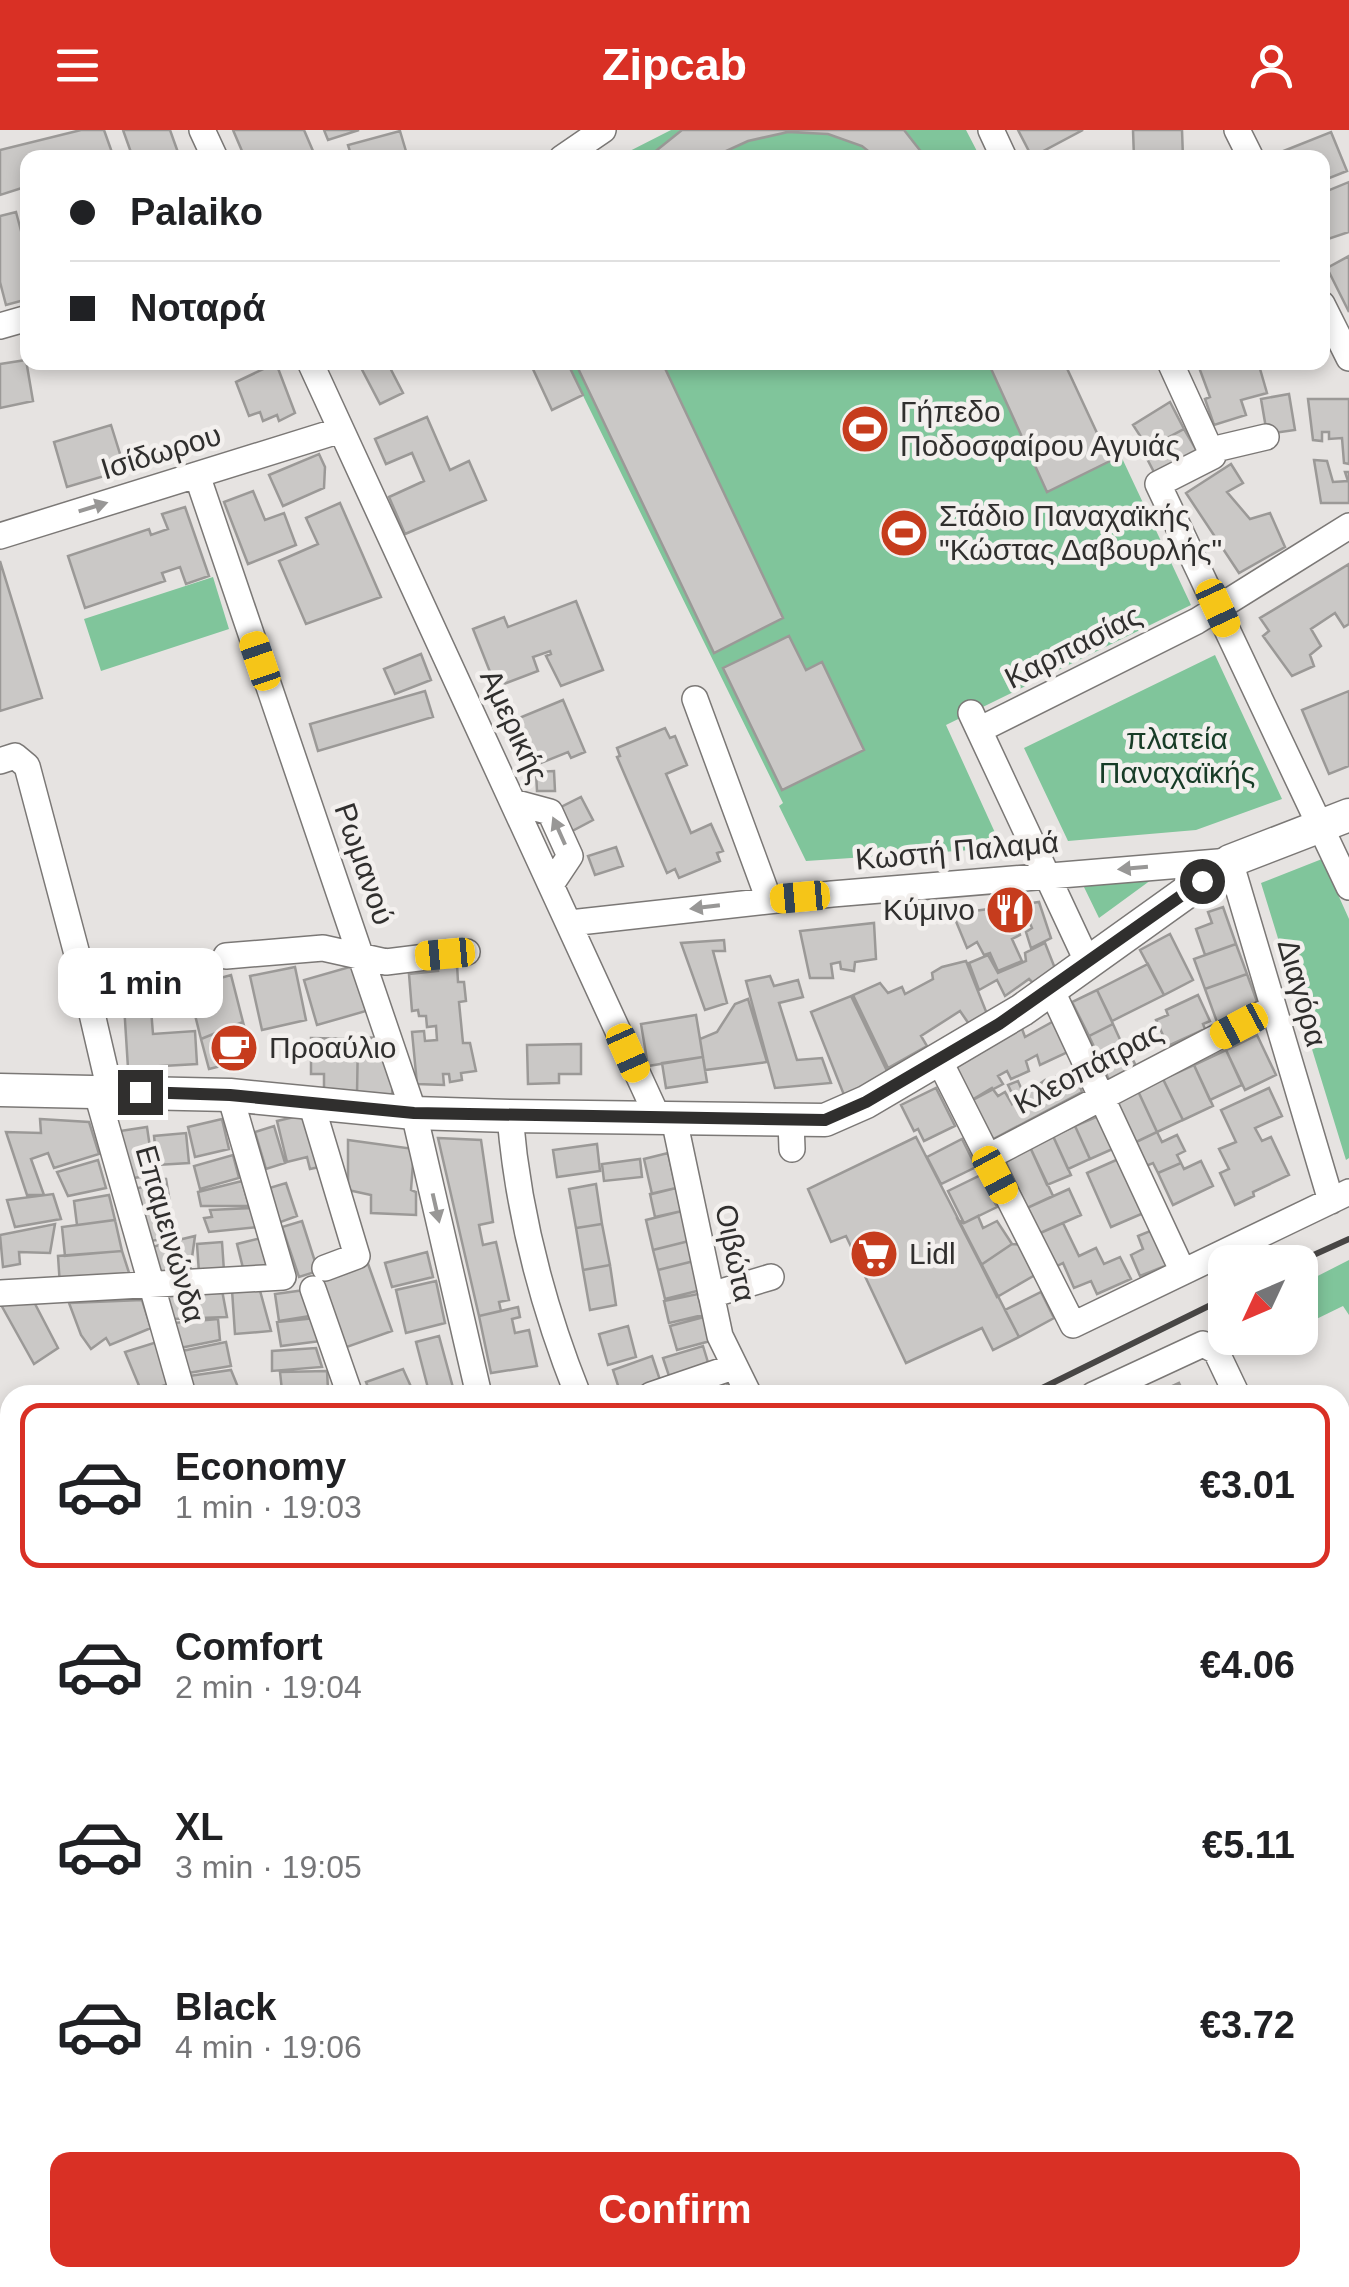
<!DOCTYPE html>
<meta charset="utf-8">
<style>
body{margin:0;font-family:Helvetica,sans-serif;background:#f6f6f6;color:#202124;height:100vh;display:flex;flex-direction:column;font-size:38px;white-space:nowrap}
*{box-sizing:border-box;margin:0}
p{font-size:32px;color:#757577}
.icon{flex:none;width:55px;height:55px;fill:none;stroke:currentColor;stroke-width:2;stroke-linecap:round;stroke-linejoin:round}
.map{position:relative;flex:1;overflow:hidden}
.sheet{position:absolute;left:0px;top:1255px;width:1350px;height:902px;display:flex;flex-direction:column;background:#fff;border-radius:30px 30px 0 0;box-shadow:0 5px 15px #0003}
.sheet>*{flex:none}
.top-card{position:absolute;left:20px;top:20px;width:1310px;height:220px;border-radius:20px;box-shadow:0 5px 15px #0003;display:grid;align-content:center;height:220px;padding:0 50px;background:#fff}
.needle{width:65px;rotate:226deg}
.tools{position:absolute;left:1208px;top:1115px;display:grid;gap:20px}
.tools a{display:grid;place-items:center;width:110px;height:110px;border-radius:20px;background:#fff;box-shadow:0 5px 15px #0003;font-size:50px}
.end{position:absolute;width:45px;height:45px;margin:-22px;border:12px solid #302f2e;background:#fff;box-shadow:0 0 0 5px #fff}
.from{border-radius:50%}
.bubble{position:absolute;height:70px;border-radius:20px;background:#fff;box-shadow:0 5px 15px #0003;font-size:32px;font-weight:700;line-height:70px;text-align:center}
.car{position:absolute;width:30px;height:60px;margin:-30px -15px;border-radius:12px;box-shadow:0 0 8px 2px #0007;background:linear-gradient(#f5c518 24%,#345 0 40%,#f5c518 0 76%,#345 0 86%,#f5c518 0)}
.top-card b{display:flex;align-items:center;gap:35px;height:95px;font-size:38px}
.top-card b+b{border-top:2px solid #e0e0e0}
.top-card i{width:25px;height:25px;background:#202124}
ul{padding:18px 0 0;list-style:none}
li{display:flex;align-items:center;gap:30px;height:165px;margin:0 20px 15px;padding:0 30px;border:5px solid transparent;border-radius:20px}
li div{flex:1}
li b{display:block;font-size:38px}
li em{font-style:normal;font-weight:700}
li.selected{border-color:#d93025}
li>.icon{width:90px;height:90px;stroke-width:1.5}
.button{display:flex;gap:20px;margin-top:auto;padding:20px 50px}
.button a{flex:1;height:115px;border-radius:20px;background:#d93025;color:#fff;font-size:40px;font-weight:700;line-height:115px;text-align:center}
header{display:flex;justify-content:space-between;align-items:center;height:130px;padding:0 50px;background:#d93025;color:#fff;font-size:45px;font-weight:700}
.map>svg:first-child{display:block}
</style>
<header><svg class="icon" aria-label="menu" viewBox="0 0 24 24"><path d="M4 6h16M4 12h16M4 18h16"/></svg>Zipcab<svg class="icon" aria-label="person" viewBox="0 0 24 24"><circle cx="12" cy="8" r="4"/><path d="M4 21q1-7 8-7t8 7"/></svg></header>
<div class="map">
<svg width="1349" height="2157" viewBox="0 0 1349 2157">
<rect width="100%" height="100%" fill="#e6e3e1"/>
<path fill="#80c59b" d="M671 0H966L980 27 616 28Z
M567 233H1064L1110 330 1121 326 1191 475 946 595 1002 718 806 731 779 676 783 673Z
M213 447 229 499 101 541 84 489Z
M1215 525 1282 669 1196 700 1068 711 1024 618Z
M1322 729 1349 789V1028L1346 1030 1261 753Z
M1151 750 1099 788 1083 755Z
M1349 1130V1185L1343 1176 1300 1197V1155Z
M603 2148H720L705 2157H608Z"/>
<path fill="#cac8c6" stroke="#9b9997" stroke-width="2.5" d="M81 0H104L114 28H28V56L0 65V20Z
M123 0H170L180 28H133Z
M233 0H304L316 28H245Z
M324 0H359L328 10Z
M682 0H904L926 28H877L862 16 828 4 788 2 748 11 711 28H647Z
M1018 0H1083L1032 27Z
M1133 0H1182L1183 28H1134Z
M400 1 408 28H352L348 15Z
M1331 2 1347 41 1322 51V28H1278L1276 24Z
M1349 52V102L1322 111V63Z
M16 82 28 127V169L6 175 0 152V86Z
M1349 126V182L1327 138Z
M26 230 33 271 0 278V234Z
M358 232H387L403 263 380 274Z
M541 232H567L583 265 552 280 532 237Z
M575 232H662L783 488 714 523Z
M988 232H1064L1110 331 1047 362Z
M1197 232H1258L1267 263 1241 270 1246 285 1214 295 1205 269 1210 267Z
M276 233 295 283 279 291 277 285 263 291 260 282 249 286 236 252Z
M1289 264 1295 300 1267 304 1261 269Z
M1308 269H1349V334L1344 333 1342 308 1329 309V302H1322V311L1313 310Z
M1170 272 1184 299 1148 318 1133 295Z
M427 287 450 340 469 331 486 370 405 404 389 367 424 351 412 323 386 334 375 309Z
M111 295 125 340 67 357 54 312Z
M1184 299 1197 321 1155 344 1143 321Z
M319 324 325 337 324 358 283 376 269 345Z
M1314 330 1327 331 1333 352 1348 351 1345 342H1349V373H1321Z
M1231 334 1243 353 1227 362 1250 389 1270 383 1285 417 1239 443 1186 363Z
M253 361 265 390 284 383 296 415 248 434 224 372Z
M340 373 381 467 306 494 279 431 318 414 306 388Z
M185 377 209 446 186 454 180 437 162 443 165 451 85 478 68 426 149 399 151 405 168 399 162 384Z
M0 431 42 568 0 581Z
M1349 434V494L1344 497 1335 483 1311 499 1321 516 1310 525 1314 536 1292 546 1263 506 1269 501 1260 488Z
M576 471 603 540 561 556 546 526 551 524 550 521 533 527 538 541 496 557 473 499 504 487 508 497Z
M789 506 806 540 822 532 864 620 782 660 723 538Z
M421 524 431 550 395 564 384 539Z
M425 561 433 587 318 621 310 594Z
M1349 561V636L1329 644 1302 580Z
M563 570 585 622 571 628 568 622 526 639 507 593Z
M665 598 670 608 675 606 687 635 666 644 691 703 711 694 723 721 717 723 720 731 679 748 675 739 667 743 617 627 620 626 617 618Z
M554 641 555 661H537L536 642Z
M581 667 593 690 557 709 545 685Z
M616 717 623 736 595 745 588 726Z
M1039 772 1051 808 1031 818 1026 802 1032 798 1029 791 1017 797 1020 805 1012 809 1022 831 998 841 990 823 984 825 977 812 967 818 955 789 974 781Z
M1223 777 1236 814 1205 825 1196 799 1212 793 1208 782Z
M874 793 876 829 855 832 854 841 841 839 840 832 831 834 833 848H810L800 801Z
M1170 804 1193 850 1164 865 1140 820Z
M724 810 725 821H713L727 873 705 880 681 813Z
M1045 813 1056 841 1034 854 1029 849 1005 866 997 850 979 860 969 833 988 825 998 843 1026 831 1025 823Z
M1236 814 1247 844 1205 859 1194 829Z
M966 831 987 884 969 894 960 881 921 906 927 916 888 938 853 865 880 853 888 863 902 857 905 864 933 849 932 843 942 837Z
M457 834 458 852H464L466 871 459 872 463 913H470L476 941 461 943 462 950 450 952 449 944H443L444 955 417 954 412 902 424 901 425 911 437 910 436 896 427 897 426 886H419L418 880 412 881 409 844 438 841 437 836Z
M1148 834 1164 865 1112 891 1097 860Z
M353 836 366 881 317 895 304 850Z
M295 837 306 890 262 900 250 846Z
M165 840 168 878 151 879 153 904 195 901 197 934 128 938 122 843Z
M1247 844 1259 877 1217 892 1205 859Z
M231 845 243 892 201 909 188 857Z
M770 846 774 856 798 850 803 867 779 873 797 930 822 928 831 953 775 958 746 851Z
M1097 860 1113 894 1089 906 1072 872Z
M1198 865 1210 891 1203 894 1205 899 1168 916 1156 890 1168 885 1166 880Z
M851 866 888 943 846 970 811 882Z
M748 869 767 932 705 940 700 909 717 902 735 874Z
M696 885 703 927 648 936 641 894Z
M1054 891 1068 922 1040 935 1037 925 1026 931 1029 941 1011 949 1007 941 998 946 1003 954 967 973 954 939 1021 896 1025 907Z
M243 892 253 928 209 939 201 909Z
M1113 894 1127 925 1103 936 1089 906Z
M1257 905 1276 945 1245 960 1226 920Z
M358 907 379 908 393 949 392 965 357 964Z
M311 908 358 909 357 964 324 963V944H311Z
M581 914V944H559V953L528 954 527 915Z
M1226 920 1242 955 1210 970 1194 935Z
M1130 924 1139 942 1111 955 1103 936Z
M703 927 707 952 666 958 662 933Z
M1194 935 1213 976 1183 990 1163 949Z
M1073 938 1082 962 986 1013 967 973 992 958 998 966 1005 962 1012 974 1015 970 1008 955 1018 951 1024 965 1045 950 1050 958 1056 956 1054 948Z
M1163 949 1183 990 1157 1002 1138 961Z
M936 958 955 996 924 1011 918 999 914 1001 901 975Z
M1269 958 1282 986 1255 998 1262 1011 1271 1007 1289 1045 1253 1062 1254 1066 1235 1075 1220 1043 1229 1039 1219 1019 1236 1012 1221 980Z
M1138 961 1157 1002 1134 1013 1115 972Z
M311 983 324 1036 310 1039 307 1027 287 1032 277 991Z
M1103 984 1117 1017 1090 1029 1075 996Z
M40 989 89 992 99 1024 54 1038 48 1023 31 1029 44 1065H27L6 1002 41 1003Z
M222 989 229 1019 195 1027 188 997Z
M274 996 285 1033 266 1039 255 1002Z
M1075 996 1090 1029 1068 1039 1053 1006Z
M147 997 154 1045 127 1049 120 1001Z
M1157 1002 1162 1012 1177 1005 1185 1021 1177 1025 1181 1033 1158 1043 1153 1033 1146 1036 1134 1013Z
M186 1003 189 1033 157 1035 154 1006Z
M1053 1006 1071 1045 1047 1055 1030 1017Z
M916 1007 1019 1207 993 1220 982 1198 906 1233 846 1106 831 1112 808 1059Z
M438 1008 481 1010 493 1092 479 1095 483 1115 496 1112 509 1170 499 1172 501 1181 479 1186Z
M962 1009 976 1037 941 1054 927 1027Z
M348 1010 414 1019 411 1060 416 1062V1085L371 1083V1065L348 1060Z
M597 1014 600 1041 557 1047 553 1020Z
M1030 1017 1053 1066 1027 1078 1004 1028Z
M668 1023 676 1058 652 1064 644 1029Z
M233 1025 239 1048 200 1059 194 1036Z
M1123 1027 1146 1082 1111 1097 1087 1043Z
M640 1029 642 1047 604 1051 602 1034Z
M98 1030 106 1058 68 1066 57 1042Z
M1201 1031 1213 1056 1173 1075 1158 1043 1181 1033 1184 1039Z
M981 1045 997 1077 964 1093 948 1061Z
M147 1048 166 1049 170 1073 140 1079 132 1059 144 1057Z
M242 1051 249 1076H201L198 1062Z
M286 1053 297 1086 278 1093 266 1059Z
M596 1054 602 1094 576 1098 569 1059Z
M676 1058 682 1081 655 1087 650 1064Z
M1069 1059 1081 1085 1038 1104 1027 1078Z
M53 1064 61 1089 15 1097 7 1070Z
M109 1065 115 1090 77 1095 74 1071Z
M169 1076 174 1108 150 1111 141 1082Z
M252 1078 258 1097 209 1102 204 1088 212 1087 210 1080Z
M682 1081 689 1111 653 1120 646 1090Z
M978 1086 983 1098 997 1091 1012 1114 981 1135 958 1090 964 1093Z
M115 1090 122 1121 65 1126 62 1097Z
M302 1091 318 1141 299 1147 282 1097Z
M1063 1093 1079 1126 1096 1118 1104 1134 1120 1127 1131 1149 1097 1164 1091 1151 1074 1158 1063 1133 1057 1136 1038 1104Z
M55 1094 50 1123 19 1122 20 1134 3 1137 0 1105Z
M602 1094 610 1135 583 1140 576 1098Z
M1160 1097 1175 1132 1140 1146 1131 1125 1143 1119 1138 1106Z
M195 1106 190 1142 177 1144 170 1112Z
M261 1108 268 1136 244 1142 237 1114Z
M689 1111 694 1131 658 1140 653 1120Z
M222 1112 224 1141 199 1143 197 1114Z
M166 1113 176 1149 158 1151 149 1118Z
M1012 1114 1023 1115 1035 1145 997 1167 981 1135Z
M122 1121 132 1152 60 1156 58 1126Z
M427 1122 433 1147 392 1157 385 1133Z
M367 1131 392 1201 344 1218 321 1150Z
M694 1131 701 1160 665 1169 658 1140Z
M610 1135 616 1175 590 1180 583 1140Z
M436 1151 445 1193 406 1203 396 1160Z
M259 1157 271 1201 235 1204 232 1160Z
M222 1160 227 1187 172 1189 165 1165Z
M305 1160 310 1186 279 1191 275 1164Z
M1041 1162 1054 1188 1019 1207 1005 1180Z
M698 1164 703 1185 669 1193 664 1171Z
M33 1170 58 1218 34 1234 0 1173Z
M142 1170 151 1198 110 1215 106 1208 91 1219 81 1205 69 1173Z
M518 1177 520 1187 512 1189 515 1203 529 1200 537 1236 491 1243 479 1186Z
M704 1187 710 1211 677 1220 670 1196Z
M316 1188 321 1211 281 1216 277 1192Z
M218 1189 220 1210 180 1218 173 1193Z
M628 1196 636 1227 608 1235 599 1204Z
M439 1206 455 1265H441L439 1259 429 1262 416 1212Z
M157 1212 171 1253 142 1263 125 1222Z
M226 1212 231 1236 188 1243 182 1221Z
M703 1216 710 1239 671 1252 663 1228Z
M316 1218 322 1237 272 1241V1221Z
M652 1226 661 1253 621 1265 613 1240Z
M403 1239 413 1261 404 1265H371L366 1252Z
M231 1240 240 1262 195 1265 189 1246Z
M327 1241 328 1259 282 1261 280 1242Z
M726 1252 734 1265H692Z
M1179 1253 1185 1265H1153Z
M10 1307V1352L7 1353 0 1318 5 1317 2 1309Z
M1349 1310V1415L1340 1419V1314Z
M0 1442 10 1462 0 1468Z
M10 1467V1504L0 1509V1471Z
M10 1507V1538L1 1542 0 1512Z
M5 1645 10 1654V1701L0 1684V1649Z
M0 1690 9 1706 0 1712Z
M10 1803V1838L1 1843 0 1809Z
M1349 1830V1927L1340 1933V1835Z
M0 1905 10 1920V1928L0 1934Z
M10 1933V2026L3 2031 0 1985 8 1980 0 1968V1940Z
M1349 1953V2006L1340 2011V1958Z
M9 2053 10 2097 0 2104V2059Z
M10 2145V2148L29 2149 52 2148 57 2157H0V2150Z
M57 2148H91L93 2151 81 2157H62Z
M323 2148H382L371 2155 372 2157H329Z
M440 2148H453L460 2157H422Z
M495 2148H521L527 2157H487L485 2154Z
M536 2148H566L571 2157H542Z
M812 2148H866L874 2157H817Z
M915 2148H952L957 2157H901Z
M1026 2148H1086L1089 2152 1081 2157H1024Z"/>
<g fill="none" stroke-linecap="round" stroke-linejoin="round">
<g stroke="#7b7876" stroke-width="28">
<path id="minor" d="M202 0 215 28
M991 0 1004 28
M1237 0 1251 28
M562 28 603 0
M1322 174 1349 228
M0 196 28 188
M310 232 658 988
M1170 232 1213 326 1158 354 1349 757
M1211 320 1266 307
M197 345 414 983 479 1265
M0 406 341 300
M695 569 769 770
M971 583 1088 833
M979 600 1197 491 1349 396
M0 631 15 626 27 636 86 858 110 961
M513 672 550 682 570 726 552 753
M570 793 832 764 1230 731 1331 1071
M226 826 323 818 386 832 467 822
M1051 859 1183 1142
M939 930 1073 1195 1349 1062
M96 960 183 1265
M311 973 357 1126 325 1138
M510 986C518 1083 542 1175 578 1265
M674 989 720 1206 749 1265
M791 991 792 1019
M986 1028 1273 878
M313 1159 350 1265
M0 1163 283 1147 230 965
M711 1165 771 1147
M651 1265 733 1237
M1093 1265 1203 1214 1216 1221 1237 1265
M0 1373 10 1371
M0 1409 10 1430
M0 1731 10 1725
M1340 1820 1349 1814
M0 1877 10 1895
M0 2042 10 2036
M1340 2146 1345 2157
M154 2148 160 2157
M315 2148 320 2157
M468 2148 473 2157
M593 2148 594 2149
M790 2148 795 2157
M1120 2148 1126 2157
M101 2157 118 2148
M266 2157 282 2148
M728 2157 747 2148"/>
</g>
<g stroke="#7b7876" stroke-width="35">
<path id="major" d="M0 960 230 965 414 983 510 986 825 990 866 972 1022 880 1230 731 1349 685"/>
</g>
<use href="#minor" stroke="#fff" stroke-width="25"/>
<use href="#major" stroke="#fff" stroke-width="32"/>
<path stroke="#484645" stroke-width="6" d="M1298 1132 1349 1109
M1028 1265 1225 1168
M0 1763 10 1758"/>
</g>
<defs><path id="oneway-solid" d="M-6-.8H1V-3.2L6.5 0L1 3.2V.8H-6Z" transform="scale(2.5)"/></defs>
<g fill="#989796">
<use href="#oneway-solid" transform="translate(93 377) rotate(-17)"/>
<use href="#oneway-solid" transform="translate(559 701) rotate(-114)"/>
<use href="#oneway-solid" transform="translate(1133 738) rotate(175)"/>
<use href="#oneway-solid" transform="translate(705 777) rotate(173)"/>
<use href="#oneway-solid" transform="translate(436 1078) rotate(77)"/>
</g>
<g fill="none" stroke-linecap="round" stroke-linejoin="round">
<path stroke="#302f2e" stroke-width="12" d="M140 962 230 965 414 983 825 990 866 972 999 894 1202 751"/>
</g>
<defs>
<g id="stadium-disc" transform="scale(2.5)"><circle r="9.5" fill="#c63c1d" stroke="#f3f0ee"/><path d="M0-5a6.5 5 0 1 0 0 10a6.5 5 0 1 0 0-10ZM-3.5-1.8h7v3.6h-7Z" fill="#fff"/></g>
<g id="restaurant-disc" transform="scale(2.5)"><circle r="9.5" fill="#c63c1d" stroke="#f3f0ee"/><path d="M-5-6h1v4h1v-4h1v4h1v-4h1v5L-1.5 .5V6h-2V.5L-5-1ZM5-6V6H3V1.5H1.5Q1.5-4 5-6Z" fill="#fff"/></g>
<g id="cafe-disc" transform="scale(2.5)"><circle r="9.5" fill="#c63c1d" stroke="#f3f0ee"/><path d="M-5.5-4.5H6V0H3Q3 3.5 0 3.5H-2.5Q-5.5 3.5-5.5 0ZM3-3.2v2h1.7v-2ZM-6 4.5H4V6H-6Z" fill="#fff"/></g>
<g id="supermarket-disc" transform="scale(2.5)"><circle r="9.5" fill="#c63c1d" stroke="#f3f0ee"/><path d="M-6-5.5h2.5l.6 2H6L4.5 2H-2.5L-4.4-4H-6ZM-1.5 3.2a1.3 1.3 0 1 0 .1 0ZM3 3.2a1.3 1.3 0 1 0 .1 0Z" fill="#fff"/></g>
</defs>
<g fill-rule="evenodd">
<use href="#stadium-disc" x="865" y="299"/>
<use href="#stadium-disc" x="904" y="403"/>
<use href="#restaurant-disc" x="1010" y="780"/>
<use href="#cafe-disc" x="234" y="918"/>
<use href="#supermarket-disc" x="874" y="1124"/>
</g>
<g text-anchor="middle" stroke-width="9" stroke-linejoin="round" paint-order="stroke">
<g font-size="30" fill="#302f2e" stroke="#f3f0ee" text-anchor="start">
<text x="900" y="292">Γήπεδο<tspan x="900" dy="34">Ποδοσφαίρου Αγυιάς</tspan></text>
<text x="939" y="396">Στάδιο Παναχαϊκής<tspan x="939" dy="34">"Κώστας Δαβουρλής"</tspan></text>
<text x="975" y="790" text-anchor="end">Κύμινο</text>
<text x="269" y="928">Προαύλιο</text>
<text x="909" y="1134">Lidl</text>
</g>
<g font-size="30" fill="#302f2e" stroke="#f3f0ee">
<text transform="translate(161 322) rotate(-17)" y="10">Ισίδωρου</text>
<text transform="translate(1073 517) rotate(-27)" y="10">Καρπασίας</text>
<text transform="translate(514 596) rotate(65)" y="10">Αμερικής</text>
<text transform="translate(957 721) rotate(-5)" y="10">Κωστή Παλαμά</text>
<text transform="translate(364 734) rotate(71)" y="10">Ρωμανού</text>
<text transform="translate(1302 863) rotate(74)" y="10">Διαγόρα</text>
<text transform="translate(1088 938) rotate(-28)" y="10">Κλεοπάτρας</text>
<text transform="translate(170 1104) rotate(74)" y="10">Επαμεινώνδα</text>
<text transform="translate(735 1123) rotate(78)" y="10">Οιβώτα</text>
</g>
<g font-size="30" fill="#173c27" stroke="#f3f0ee">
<text x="1177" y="619">πλατεία<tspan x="1177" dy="34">Παναχαϊκής</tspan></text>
</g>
</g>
</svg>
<div class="tools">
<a><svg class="needle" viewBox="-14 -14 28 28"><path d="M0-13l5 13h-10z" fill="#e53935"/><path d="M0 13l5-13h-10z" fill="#757577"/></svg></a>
</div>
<i class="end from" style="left:1202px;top:751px"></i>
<i class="end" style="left:140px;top:962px"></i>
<div class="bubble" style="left:58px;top:818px;width:165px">1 min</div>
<i class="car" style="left:1218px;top:478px;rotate:155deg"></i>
<i class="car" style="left:260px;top:531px;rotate:341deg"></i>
<i class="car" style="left:800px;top:767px;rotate:265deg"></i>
<i class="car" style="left:445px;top:824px;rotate:265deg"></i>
<i class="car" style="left:1239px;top:896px;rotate:242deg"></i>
<i class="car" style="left:628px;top:923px;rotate:156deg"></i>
<i class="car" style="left:995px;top:1045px;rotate:152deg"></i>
<div class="top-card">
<b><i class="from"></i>Palaiko</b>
<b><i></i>Νοταρά</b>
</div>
<section class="sheet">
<ul>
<li class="selected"><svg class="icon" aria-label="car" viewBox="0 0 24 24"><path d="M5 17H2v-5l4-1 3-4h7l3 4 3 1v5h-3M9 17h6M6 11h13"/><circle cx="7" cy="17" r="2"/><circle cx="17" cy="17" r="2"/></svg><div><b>Economy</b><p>1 min · 19:03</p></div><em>€3.01</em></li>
<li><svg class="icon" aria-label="car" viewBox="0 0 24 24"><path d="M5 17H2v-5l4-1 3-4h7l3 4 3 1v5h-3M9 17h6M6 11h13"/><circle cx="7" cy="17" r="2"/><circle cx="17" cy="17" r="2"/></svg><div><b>Comfort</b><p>2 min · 19:04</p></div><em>€4.06</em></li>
<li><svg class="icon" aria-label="car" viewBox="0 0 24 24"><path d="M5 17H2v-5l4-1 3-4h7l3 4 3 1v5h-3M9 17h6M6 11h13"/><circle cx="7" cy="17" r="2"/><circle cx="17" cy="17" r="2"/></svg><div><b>XL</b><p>3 min · 19:05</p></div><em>€5.11</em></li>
<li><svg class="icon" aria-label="car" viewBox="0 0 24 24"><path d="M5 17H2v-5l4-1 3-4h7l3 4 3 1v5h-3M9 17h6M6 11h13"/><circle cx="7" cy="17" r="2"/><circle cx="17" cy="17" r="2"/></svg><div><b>Black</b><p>4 min · 19:06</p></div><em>€3.72</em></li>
</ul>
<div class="button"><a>Confirm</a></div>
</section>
</div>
